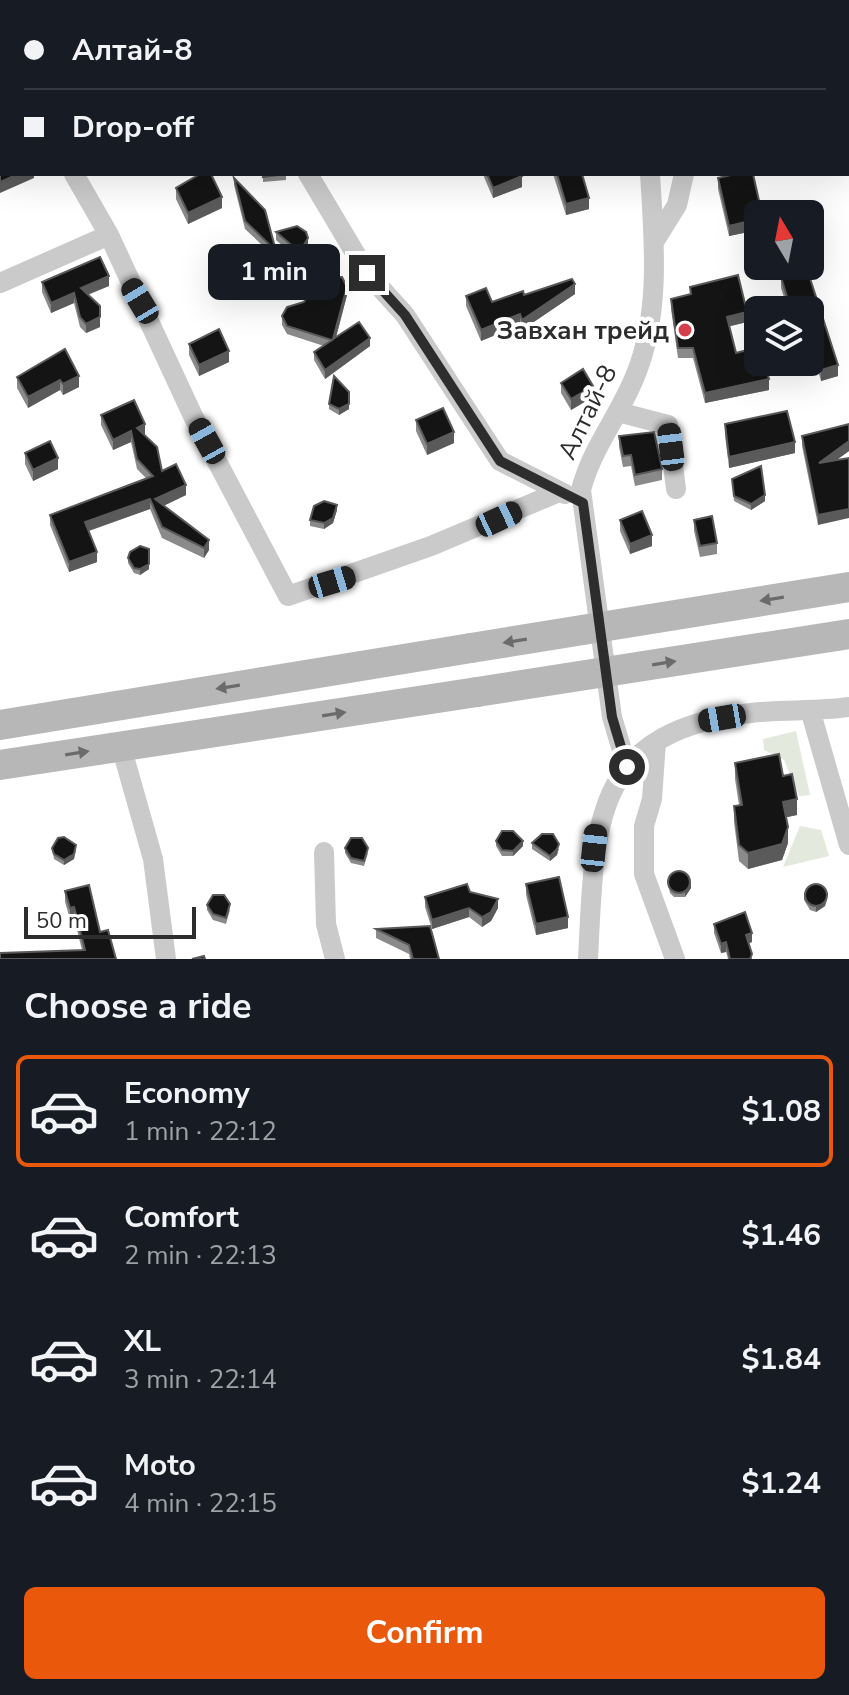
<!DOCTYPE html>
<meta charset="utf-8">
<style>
body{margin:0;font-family:"Nunito Sans",sans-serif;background:#242831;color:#f1f3f6;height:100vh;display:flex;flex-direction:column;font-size:30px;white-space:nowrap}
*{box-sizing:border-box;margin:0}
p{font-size:26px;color:#9ea1a6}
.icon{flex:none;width:44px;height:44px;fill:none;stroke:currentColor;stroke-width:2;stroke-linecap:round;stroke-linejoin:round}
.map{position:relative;height:959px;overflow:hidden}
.sheet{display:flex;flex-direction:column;background:#171b24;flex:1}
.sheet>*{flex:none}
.top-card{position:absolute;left:0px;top:0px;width:850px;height:176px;box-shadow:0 8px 32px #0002;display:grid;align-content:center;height:176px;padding:0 24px;background:#171b24}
.needle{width:52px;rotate:350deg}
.tools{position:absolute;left:744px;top:200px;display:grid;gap:16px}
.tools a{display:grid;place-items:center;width:80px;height:80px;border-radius:12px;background:#171b24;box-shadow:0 8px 32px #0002;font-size:40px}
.scale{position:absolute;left:24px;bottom:20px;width:172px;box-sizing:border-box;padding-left:8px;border:4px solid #2d2d2d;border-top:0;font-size:22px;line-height:28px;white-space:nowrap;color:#2d2d2d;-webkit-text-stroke:6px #fff;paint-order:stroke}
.end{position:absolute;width:36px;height:36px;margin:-18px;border:10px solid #2d2d2d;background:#fff;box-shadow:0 0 0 4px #fff}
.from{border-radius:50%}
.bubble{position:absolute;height:56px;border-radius:12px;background:#171b24;box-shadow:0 8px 32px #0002;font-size:26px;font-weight:700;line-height:56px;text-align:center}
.car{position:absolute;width:24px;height:48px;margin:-24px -12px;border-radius:10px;box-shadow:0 0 6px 2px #0007;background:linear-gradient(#222 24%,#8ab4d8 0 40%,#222 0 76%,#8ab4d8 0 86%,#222 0)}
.top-card b{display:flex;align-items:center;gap:28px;height:76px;font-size:30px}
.top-card b+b{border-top:2px solid #363941}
.top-card i{width:20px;height:20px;background:#f1f3f6}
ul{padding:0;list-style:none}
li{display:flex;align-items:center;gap:24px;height:112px;margin:0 16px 12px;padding:0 8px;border:4px solid transparent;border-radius:12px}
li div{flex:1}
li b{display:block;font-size:30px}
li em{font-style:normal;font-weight:700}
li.active{border-color:#ea580c}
li>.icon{width:72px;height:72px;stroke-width:1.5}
h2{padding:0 24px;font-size:36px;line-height:96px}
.cta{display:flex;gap:16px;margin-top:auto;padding:16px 24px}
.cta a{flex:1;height:92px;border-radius:12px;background:#ea580c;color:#fff;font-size:32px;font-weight:700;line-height:92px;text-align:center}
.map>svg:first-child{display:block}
</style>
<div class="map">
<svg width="849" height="959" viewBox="0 0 849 959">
<rect width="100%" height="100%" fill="#fff"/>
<path fill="#e3e9dc" d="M796 731 810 795 799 796 784 760 764 750 763 739Z
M800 826 821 830 829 856 783 867Z"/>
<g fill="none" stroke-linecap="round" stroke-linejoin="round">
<path stroke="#cacaca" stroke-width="20" d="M174 0 176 2
M393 0 396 2
M577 0 578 2
M625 2 627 0
M840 2 842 0
M0 45 2 49
M848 86H849
M74 174 109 235 193 416 288 596 431 546 559 492
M308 174 367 273 405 315 500 461 565 494
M654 242 677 205 684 174
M0 283 109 235
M618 412 668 425 676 489
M811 713 849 845
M656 742 652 799 644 826V874L675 959
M121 746 153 859 166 959
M627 767 612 717 581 490C592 447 620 415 636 374 661 312 654 239 650 174
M324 852 326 924 335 959
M588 959C595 827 589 731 751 713 784 709 816 712 849 707"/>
<path stroke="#b7b7b7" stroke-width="30" d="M0 725 471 648
M0 765 477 692"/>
<path stroke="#b7b7b7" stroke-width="30" d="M471 648 849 587
M477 692 849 634"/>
</g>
<path fill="#8a8a8a" d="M286 174V180L263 182V177Z
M484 174H521L522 187 493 198 484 177Z
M553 174H582L589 209 566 215Z
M234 178 276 251V258L245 229 234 185Z
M718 178 758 214V230L729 236 718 189Z
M176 188 222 208 188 224 176 199Z
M276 232 308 247 302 256 296 257 276 240Z
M788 266H806L838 365V376L821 381 810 344V310H788L781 288V277L788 275Z
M42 282 109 286 88 295 100 306V327L86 333 80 327 74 303 51 313 42 292Z
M690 287 747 322 729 326 736 353 769 390 705 403 693 358H678L671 309V299L690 294Z
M575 294 522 330 520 325 481 341 466 306V296L492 302 524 295Z
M347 295 336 338 370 346 325 379 314 360V352L324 346 287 334 282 325V316Z
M189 344 229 362 199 376 189 355Z
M65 349 79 387 63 395 60 390 28 408 17 388V377Z
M561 383 593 397 571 410 561 393Z
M349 392V409L339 415 329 409V404Z
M101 415 145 435H144L162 471 186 495 163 506 209 550 204 558 162 538 150 509 89 531 97 562 69 572 50 525V515L146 478 137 469 131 442 113 450 101 425Z
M416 420 454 443 427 455 416 431Z
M725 424 795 453 729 468 725 435Z
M849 424V451L836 460 818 525 802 446V436Z
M619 436 662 469V480L635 486 631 466 623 467 619 447Z
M25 453 58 469 33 481 25 464Z
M732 479 765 501 751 510 734 501Z
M337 510 333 523 324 529 310 526V520Z
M620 520 652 546 630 554 620 531Z
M694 520 717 543V554L700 557 694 531Z
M128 558 149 569 140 575 134 573 128 563Z
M735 763 783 776 797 815 786 817 788 843 782 860 748 869 739 861 734 822V806L739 805 735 779Z
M496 841 523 846 513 856H502L496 846Z
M532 843 559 849 557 855 550 861 532 849Z
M52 848 76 850 74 859 64 865 54 859Z
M345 848 368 853 364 866 351 863 345 853Z
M668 882 691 888 685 897H674L670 893Z
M526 884 568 928 536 935 526 895Z
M65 891 100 932 116 959 82 950 74 918 70 919 65 902Z
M470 892 498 908 491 921 482 927 469 917 432 929 425 907V897Z
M804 894 827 900 825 906 816 912 810 910 804 900Z
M207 905 230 910 226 924 213 920 207 910Z
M714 924 752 942 749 943 752 959H728L726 952 721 953 714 933Z
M376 929 439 959H410L409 954 376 938Z"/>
<path fill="#5a5a5a" d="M683 0H696L693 2H681Z
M18 174H34V178L0 193V182Z
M522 176V187L493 198V188Z
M222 197V208L188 224V213Z
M589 198V209L566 215V204Z
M758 219V230L729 236V226Z
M308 238V247L302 256 296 257V249Z
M109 276V286L81 297V288Z
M575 284V294L522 330V320Z
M347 287V295L333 348V339Z
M74 293V303L51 313V303Z
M747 312V322L727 327V317Z
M520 314V325L481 341V330Z
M100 317V327L86 333V324Z
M370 338V346L325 379V370Z
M229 351V362L199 376V365Z
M838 365V376L821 381V370Z
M79 376V387L63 395V384Z
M769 379V390L705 403V393Z
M60 380V390L28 408V397Z
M593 386V397L571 410V399Z
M349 404V409L339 415V409Z
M145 424V435L137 439V428Z
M131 431V442L113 450V440Z
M454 432V443L427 455V444Z
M849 441V451L819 473V463Z
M795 442V453L729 468V457Z
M58 458V469L33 481V470Z
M186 485V495L155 510V499Z
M765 495V501L751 510V504Z
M150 499V509L85 532V522Z
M337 505V510L333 523 324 529V523Z
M849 509V518L818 525V515Z
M652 535V546L630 554V544Z
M209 540V550L204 558V548Z
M97 552V562L69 572V562Z
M149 564V569L140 575V569Z
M797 799V815L783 818V802Z
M788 827V843L782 860 748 869V853Z
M523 841V846L513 856V851Z
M559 844 557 855 550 861V856Z
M76 845 74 859 64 865V860Z
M691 882V888L685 897V892Z
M827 895 825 906 816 912V906Z
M498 899V908L491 921 482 927V917Z
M74 907V918L70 919V908Z
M469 908V917L432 929V920Z
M568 917V928L536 935V924Z
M752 933V942L746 944V935Z
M726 942V952L721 953V944Z"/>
<path fill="#141414" stroke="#5a5a5a" stroke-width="2" d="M206 0H221L223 2H205Z
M637 0H683L681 2H635Z
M2 150V174H18L0 182V151Z
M200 174H211L222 197 188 213 176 188Z
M264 174H286L263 177Z
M487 174H521L522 176 493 188Z
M557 174H582L589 198 566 204Z
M735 174H753L762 214H758V219L729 226 718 178Z
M234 178 265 210 276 251 245 221Z
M297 226 306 232 308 238 302 248 296 249 276 232Z
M100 257 109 276 81 288 100 306V317L86 324 80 317 74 293 51 303 42 282Z
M788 266H806L838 365 821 370 810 333V310H791L781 277 790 275Z
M738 275 747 312 727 317 736 353 758 347V362H764L769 379 705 393 693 348H678L671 299 691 294 690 287Z
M330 277H342L347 287 333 339 359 322 370 338 325 370 314 352 332 340 287 326 282 316 287 307 304 302 311 289 322 286Z
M572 279 575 284 522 320 520 314 481 330 466 296 486 288 492 302 523 291 524 295Z
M219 329 229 351 199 365 189 344Z
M65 349 79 376 63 384 60 380 28 397 17 377Z
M583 369 593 386 571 399 561 383Z
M334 376 349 392V404L339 409 329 404Z
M134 400 145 424 137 428 157 447 162 471 176 464 186 485 155 499 209 540 204 548 162 527 150 499 85 522 97 552 69 562 50 515 153 476 137 459 131 431 113 440 101 415Z
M443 408 454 432 427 444 416 420Z
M787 411 795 442 729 457 725 424Z
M849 424V441L819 463 849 458V509L818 515 802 436Z
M654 432 662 469 635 475 631 455 623 456 619 436Z
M50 441 58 458 33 470 25 453Z
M761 466 765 495 751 504 734 496 732 479Z
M324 501 337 505 333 518 324 523 310 520 314 506Z
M642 511 652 535 630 544 620 520Z
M712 516 717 543 700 546 694 520Z
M140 546 149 549V564L140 569 134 568 128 558 130 552Z
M779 754 783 776 792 774 797 799 783 802 788 827 782 844 748 853 739 845 734 806 742 805 735 763Z
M502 831H513L523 841 513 851 502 850 496 841Z
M542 834H553L559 844 557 849 550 856 532 843Z
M64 837 76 845 74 854 64 860 54 854 52 848 58 838Z
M351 838H362L368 848 364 861 351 858 345 848Z
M668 882a11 11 0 1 1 22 0a11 11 0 1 1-22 0Z
M559 877 568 917 536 924 526 884Z
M467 884 470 892 498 899 491 912 482 917 469 908 432 920 425 897Z
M805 895a11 11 0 1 1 22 0a11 11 0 1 1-22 0Z
M89 885 100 932 108 930 116 959H0V953L85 950 74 907 70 908 65 891Z
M213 895H224L230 904 226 918 213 914 207 905Z
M745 912 752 933 746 935 752 954 750 959H730L726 942 721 944 714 924Z
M430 926 439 959H413L409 945 376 929Z
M204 956 205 959H192Z"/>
<defs><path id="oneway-solid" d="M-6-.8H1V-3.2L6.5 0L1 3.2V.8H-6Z" transform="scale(2)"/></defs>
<g fill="#6b6b6b">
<use href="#oneway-solid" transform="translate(772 599) rotate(171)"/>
<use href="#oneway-solid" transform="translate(515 641) rotate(171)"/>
<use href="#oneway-solid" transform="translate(664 663) rotate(-9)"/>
<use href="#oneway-solid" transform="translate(228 687) rotate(171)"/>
<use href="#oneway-solid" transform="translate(334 714) rotate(-9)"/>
<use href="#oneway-solid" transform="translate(77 753) rotate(-9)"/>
</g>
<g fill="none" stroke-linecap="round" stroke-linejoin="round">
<path stroke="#2d2d2d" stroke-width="10" d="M367 273 405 315 500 461 583 503 612 717 627 767"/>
</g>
<circle fill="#d53e4a" stroke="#fff" stroke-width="3" cx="685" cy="330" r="8"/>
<g text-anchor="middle" stroke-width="8" stroke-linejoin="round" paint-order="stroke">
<g font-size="26" font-weight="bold" fill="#2d2d2d" stroke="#fff" text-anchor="end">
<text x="669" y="339">Завхан трейд</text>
</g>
<g font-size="26" fill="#2d2d2d" stroke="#fff">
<text transform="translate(587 412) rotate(-64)" y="9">Алтай-8</text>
</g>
</g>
</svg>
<div class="tools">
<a><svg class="needle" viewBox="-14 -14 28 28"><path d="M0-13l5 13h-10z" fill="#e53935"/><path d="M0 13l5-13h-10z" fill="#9ea1a6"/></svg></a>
<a><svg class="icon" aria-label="layers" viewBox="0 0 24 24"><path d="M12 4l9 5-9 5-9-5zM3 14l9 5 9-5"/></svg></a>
</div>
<div class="scale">50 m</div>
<i class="end from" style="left:627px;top:767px"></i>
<i class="end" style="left:367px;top:273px"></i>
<div class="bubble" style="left:208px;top:244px;width:132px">1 min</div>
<i class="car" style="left:140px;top:301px;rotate:329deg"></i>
<i class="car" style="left:207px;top:441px;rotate:331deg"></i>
<i class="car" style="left:671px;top:447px;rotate:353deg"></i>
<i class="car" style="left:499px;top:519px;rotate:65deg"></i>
<i class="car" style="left:332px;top:582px;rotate:73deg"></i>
<i class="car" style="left:722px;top:718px;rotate:260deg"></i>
<i class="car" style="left:594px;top:848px;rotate:6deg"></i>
<div class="top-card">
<b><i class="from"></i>Алтай-8</b>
<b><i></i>Drop-off</b>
</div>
</div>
<section class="sheet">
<h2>Choose a ride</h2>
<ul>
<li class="active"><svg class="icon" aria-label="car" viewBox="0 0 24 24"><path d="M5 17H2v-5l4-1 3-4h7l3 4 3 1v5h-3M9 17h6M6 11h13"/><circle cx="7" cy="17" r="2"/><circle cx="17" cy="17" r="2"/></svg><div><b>Economy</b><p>1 min · 22:12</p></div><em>$1.08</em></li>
<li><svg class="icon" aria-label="car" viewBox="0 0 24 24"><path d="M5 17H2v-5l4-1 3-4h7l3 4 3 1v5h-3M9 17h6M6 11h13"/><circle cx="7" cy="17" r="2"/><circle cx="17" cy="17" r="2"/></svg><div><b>Comfort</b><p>2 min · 22:13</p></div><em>$1.46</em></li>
<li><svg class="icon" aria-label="car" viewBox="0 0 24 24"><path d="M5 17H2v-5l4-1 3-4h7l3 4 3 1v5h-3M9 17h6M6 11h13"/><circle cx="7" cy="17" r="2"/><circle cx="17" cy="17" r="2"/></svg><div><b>XL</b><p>3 min · 22:14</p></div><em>$1.84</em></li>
<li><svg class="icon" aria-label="car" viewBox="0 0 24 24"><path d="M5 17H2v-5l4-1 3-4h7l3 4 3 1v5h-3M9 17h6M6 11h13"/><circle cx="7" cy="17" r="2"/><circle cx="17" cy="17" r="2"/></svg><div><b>Moto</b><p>4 min · 22:15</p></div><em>$1.24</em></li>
</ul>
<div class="cta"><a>Confirm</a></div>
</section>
